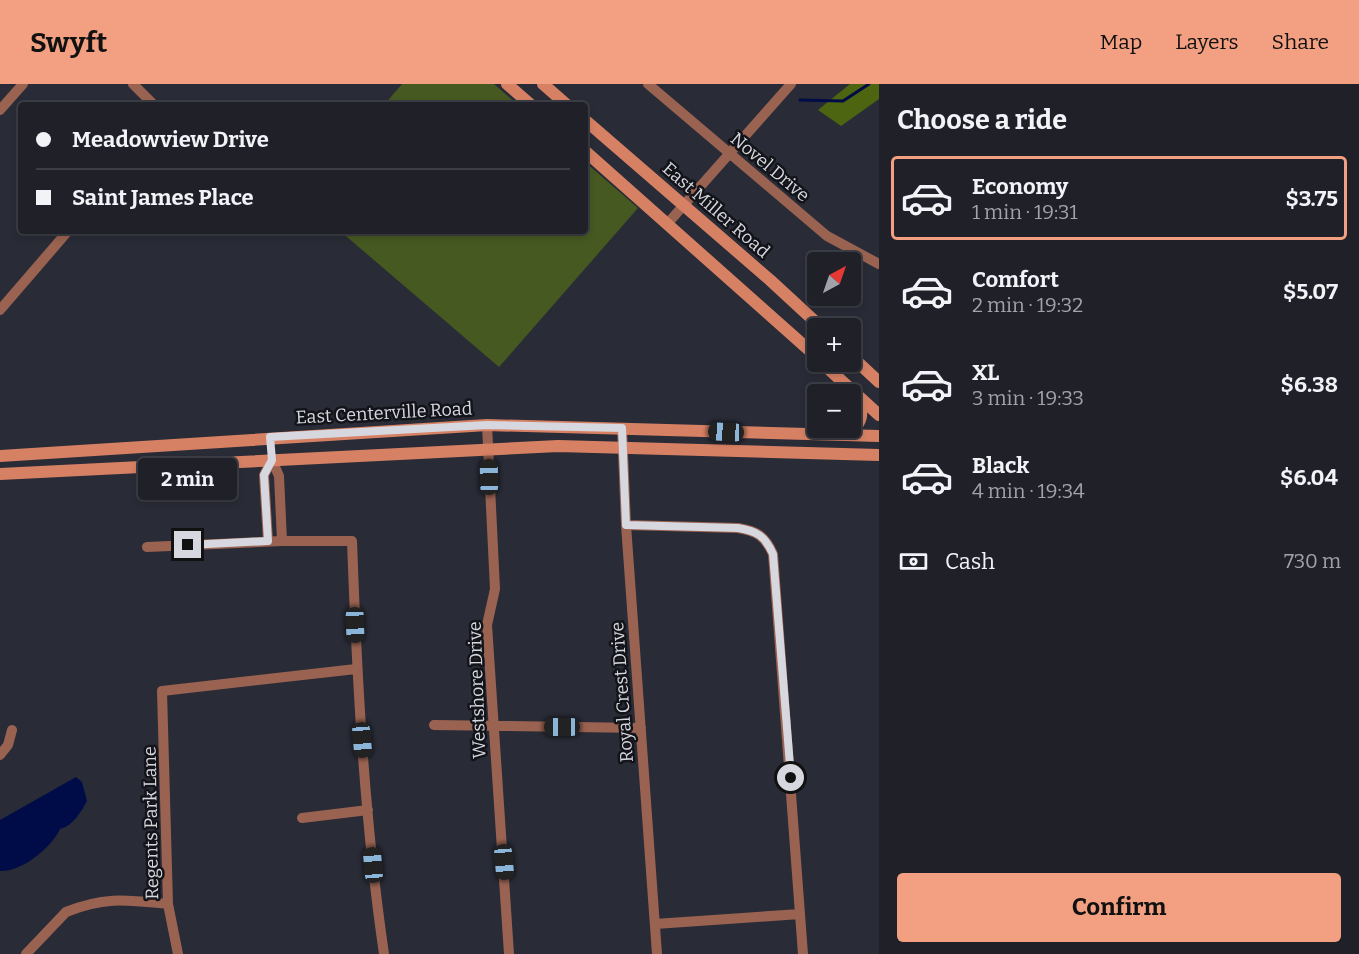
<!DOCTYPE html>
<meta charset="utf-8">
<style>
body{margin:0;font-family:Bitter,serif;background:#272830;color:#f1f3f6;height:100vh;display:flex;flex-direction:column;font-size:22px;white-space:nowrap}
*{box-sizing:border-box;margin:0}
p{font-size:20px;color:#a1a3a8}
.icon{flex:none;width:33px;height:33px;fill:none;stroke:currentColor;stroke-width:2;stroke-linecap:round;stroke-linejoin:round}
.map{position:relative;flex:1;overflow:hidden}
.panel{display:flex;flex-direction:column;background:#1f2028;width:480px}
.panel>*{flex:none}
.banner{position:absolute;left:18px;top:18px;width:570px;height:132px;border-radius:6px;box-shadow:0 3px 9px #0003,0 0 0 2px #3c3e45;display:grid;align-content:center;height:132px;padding:0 18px;background:#1f2028}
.needle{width:39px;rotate:40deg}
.fabs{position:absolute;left:807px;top:168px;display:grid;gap:12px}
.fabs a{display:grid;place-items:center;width:54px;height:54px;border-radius:6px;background:#1f2028;box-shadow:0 3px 9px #0003,0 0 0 2px #3c3e45;font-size:30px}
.end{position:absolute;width:27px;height:27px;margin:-14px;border:8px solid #d7d8df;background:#111;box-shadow:0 0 0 3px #111}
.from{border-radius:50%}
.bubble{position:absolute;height:42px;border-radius:6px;background:#1f2028;box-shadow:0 3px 9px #0003,0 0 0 2px #3c3e45;font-size:20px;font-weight:700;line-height:42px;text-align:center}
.car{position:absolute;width:18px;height:36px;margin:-18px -9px;border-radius:8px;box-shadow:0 0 4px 2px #0007;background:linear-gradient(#222 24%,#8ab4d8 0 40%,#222 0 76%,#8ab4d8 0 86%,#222 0)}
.banner b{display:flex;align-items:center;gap:21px;height:57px;font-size:22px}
.banner b+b{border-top:2px solid #3c3e45}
.banner i{width:15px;height:15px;background:#f1f3f6}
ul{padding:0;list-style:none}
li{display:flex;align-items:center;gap:18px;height:84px;margin:0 12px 9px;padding:0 6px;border:3px solid transparent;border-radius:6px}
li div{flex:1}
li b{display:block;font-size:22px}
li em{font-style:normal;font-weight:700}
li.selected{border-color:#f2a081}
li>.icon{width:54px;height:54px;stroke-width:1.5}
h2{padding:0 18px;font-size:27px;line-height:72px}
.pay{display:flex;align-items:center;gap:15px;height:66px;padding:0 18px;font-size:22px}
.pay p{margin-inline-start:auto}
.action{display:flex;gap:12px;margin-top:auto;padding:12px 18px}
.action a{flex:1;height:69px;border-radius:6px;background:#f2a081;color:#111;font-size:24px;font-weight:700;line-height:69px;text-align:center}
header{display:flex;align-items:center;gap:36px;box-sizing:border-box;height:84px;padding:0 30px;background:#f2a081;color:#111}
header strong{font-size:28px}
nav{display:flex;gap:33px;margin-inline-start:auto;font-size:21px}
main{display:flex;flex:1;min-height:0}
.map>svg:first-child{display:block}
</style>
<header>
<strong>Swyft</strong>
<nav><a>Map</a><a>Layers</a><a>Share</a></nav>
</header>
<main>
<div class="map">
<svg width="879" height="870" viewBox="0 0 879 870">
<rect width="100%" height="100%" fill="#292b36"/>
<path fill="#465921" d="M402 0H494L518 21H384Z
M585 78 638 124 499 283 340 147H585Z"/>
<path fill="#4d6511" d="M850 0H879V15L841 42 818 26Z"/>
<path fill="#000c47" d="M76 693 82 698 87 717C80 729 74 741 60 745 51 764 22 788 0 787V736Z"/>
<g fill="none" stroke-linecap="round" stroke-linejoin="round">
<path stroke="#000c47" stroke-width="3" d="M800 16 843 17 869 0"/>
<path stroke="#9a6351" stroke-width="10" d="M133 0 154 21
M648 0 827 152 879 180
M0 26 23 0
M668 139 791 0
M0 226 68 147
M487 341 495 505 487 541 509 870
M622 344 626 441 657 870
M626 441 738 444C757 447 765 452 773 470L803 870
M268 457 264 391 272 376 279 392 282 457
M147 463 282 457H352C357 595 364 733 384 870
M434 641 641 644
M0 671 8 661 12 646
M302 734 368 726
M655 840 800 830
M26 870 66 828C105 812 128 816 168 820
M178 870 168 820 162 607 356 585"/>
<path stroke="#d78164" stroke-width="12" d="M507 0 531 21
M543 0 567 21
M585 36 770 196 822 244
M585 67 818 274
M850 271 879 298
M821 278 879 331
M844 349C864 342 864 329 857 311
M0 372 487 341 879 352
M0 390 558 362 879 371"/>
</g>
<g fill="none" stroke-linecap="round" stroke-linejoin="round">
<path stroke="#d7d8df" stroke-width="8" d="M188 461 268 457 264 391 272 376 270 353 487 341 622 344 626 441 738 444C757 447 765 452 773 470L791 694"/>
</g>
<g text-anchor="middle" stroke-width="5" stroke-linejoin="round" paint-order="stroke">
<g font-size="18" fill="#d7d8df" stroke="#131419">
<text transform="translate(770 83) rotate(40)" y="6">Novel Drive</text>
<text transform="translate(716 126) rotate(41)" y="6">East Miller Road</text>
<text transform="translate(384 329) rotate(-3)" y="6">East Centerville Road</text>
<text transform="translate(477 606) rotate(-92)" y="6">Westshore Drive</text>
<text transform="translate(622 608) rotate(-94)" y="6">Royal Crest Drive</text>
<text transform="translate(151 739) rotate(-91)" y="6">Regents Park Lane</text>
</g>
</g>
</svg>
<div class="fabs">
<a><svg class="needle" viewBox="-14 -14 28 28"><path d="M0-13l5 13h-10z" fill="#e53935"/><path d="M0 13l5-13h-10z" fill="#a1a3a8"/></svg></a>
<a>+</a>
<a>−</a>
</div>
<i class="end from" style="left:791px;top:694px"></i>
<i class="end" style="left:188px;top:461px"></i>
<div class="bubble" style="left:138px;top:374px;width:99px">2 min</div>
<i class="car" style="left:726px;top:348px;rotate:273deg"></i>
<i class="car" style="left:489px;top:393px;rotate:359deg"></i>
<i class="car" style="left:355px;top:541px;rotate:178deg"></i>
<i class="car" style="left:562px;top:643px;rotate:270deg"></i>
<i class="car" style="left:362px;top:656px;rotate:175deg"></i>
<i class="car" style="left:504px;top:778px;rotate:175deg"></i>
<i class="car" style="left:373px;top:781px;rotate:355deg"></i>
<div class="banner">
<b><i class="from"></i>Meadowview Drive</b>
<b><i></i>Saint James Place</b>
</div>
</div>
<section class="panel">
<h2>Choose a ride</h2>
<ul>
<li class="selected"><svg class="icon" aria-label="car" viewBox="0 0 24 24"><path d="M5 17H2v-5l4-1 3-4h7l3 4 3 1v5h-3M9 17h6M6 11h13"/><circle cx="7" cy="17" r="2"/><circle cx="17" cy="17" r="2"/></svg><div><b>Economy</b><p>1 min · 19:31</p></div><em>$3.75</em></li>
<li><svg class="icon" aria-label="car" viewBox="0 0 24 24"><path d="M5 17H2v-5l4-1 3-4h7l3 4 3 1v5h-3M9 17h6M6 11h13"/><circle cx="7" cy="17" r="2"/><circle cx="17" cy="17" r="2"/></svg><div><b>Comfort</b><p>2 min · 19:32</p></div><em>$5.07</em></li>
<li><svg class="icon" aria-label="car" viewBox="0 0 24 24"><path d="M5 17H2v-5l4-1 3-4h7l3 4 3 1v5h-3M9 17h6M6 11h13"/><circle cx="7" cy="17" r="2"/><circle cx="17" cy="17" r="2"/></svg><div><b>XL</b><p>3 min · 19:33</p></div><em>$6.38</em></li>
<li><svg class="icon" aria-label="car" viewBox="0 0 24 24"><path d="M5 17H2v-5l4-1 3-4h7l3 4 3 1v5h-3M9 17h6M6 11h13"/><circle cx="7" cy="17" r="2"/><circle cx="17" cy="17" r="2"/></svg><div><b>Black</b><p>4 min · 19:34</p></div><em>$6.04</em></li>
</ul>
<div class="pay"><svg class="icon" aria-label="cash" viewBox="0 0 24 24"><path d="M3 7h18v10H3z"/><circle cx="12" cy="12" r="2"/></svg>Cash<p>730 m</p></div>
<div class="action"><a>Confirm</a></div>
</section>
</main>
